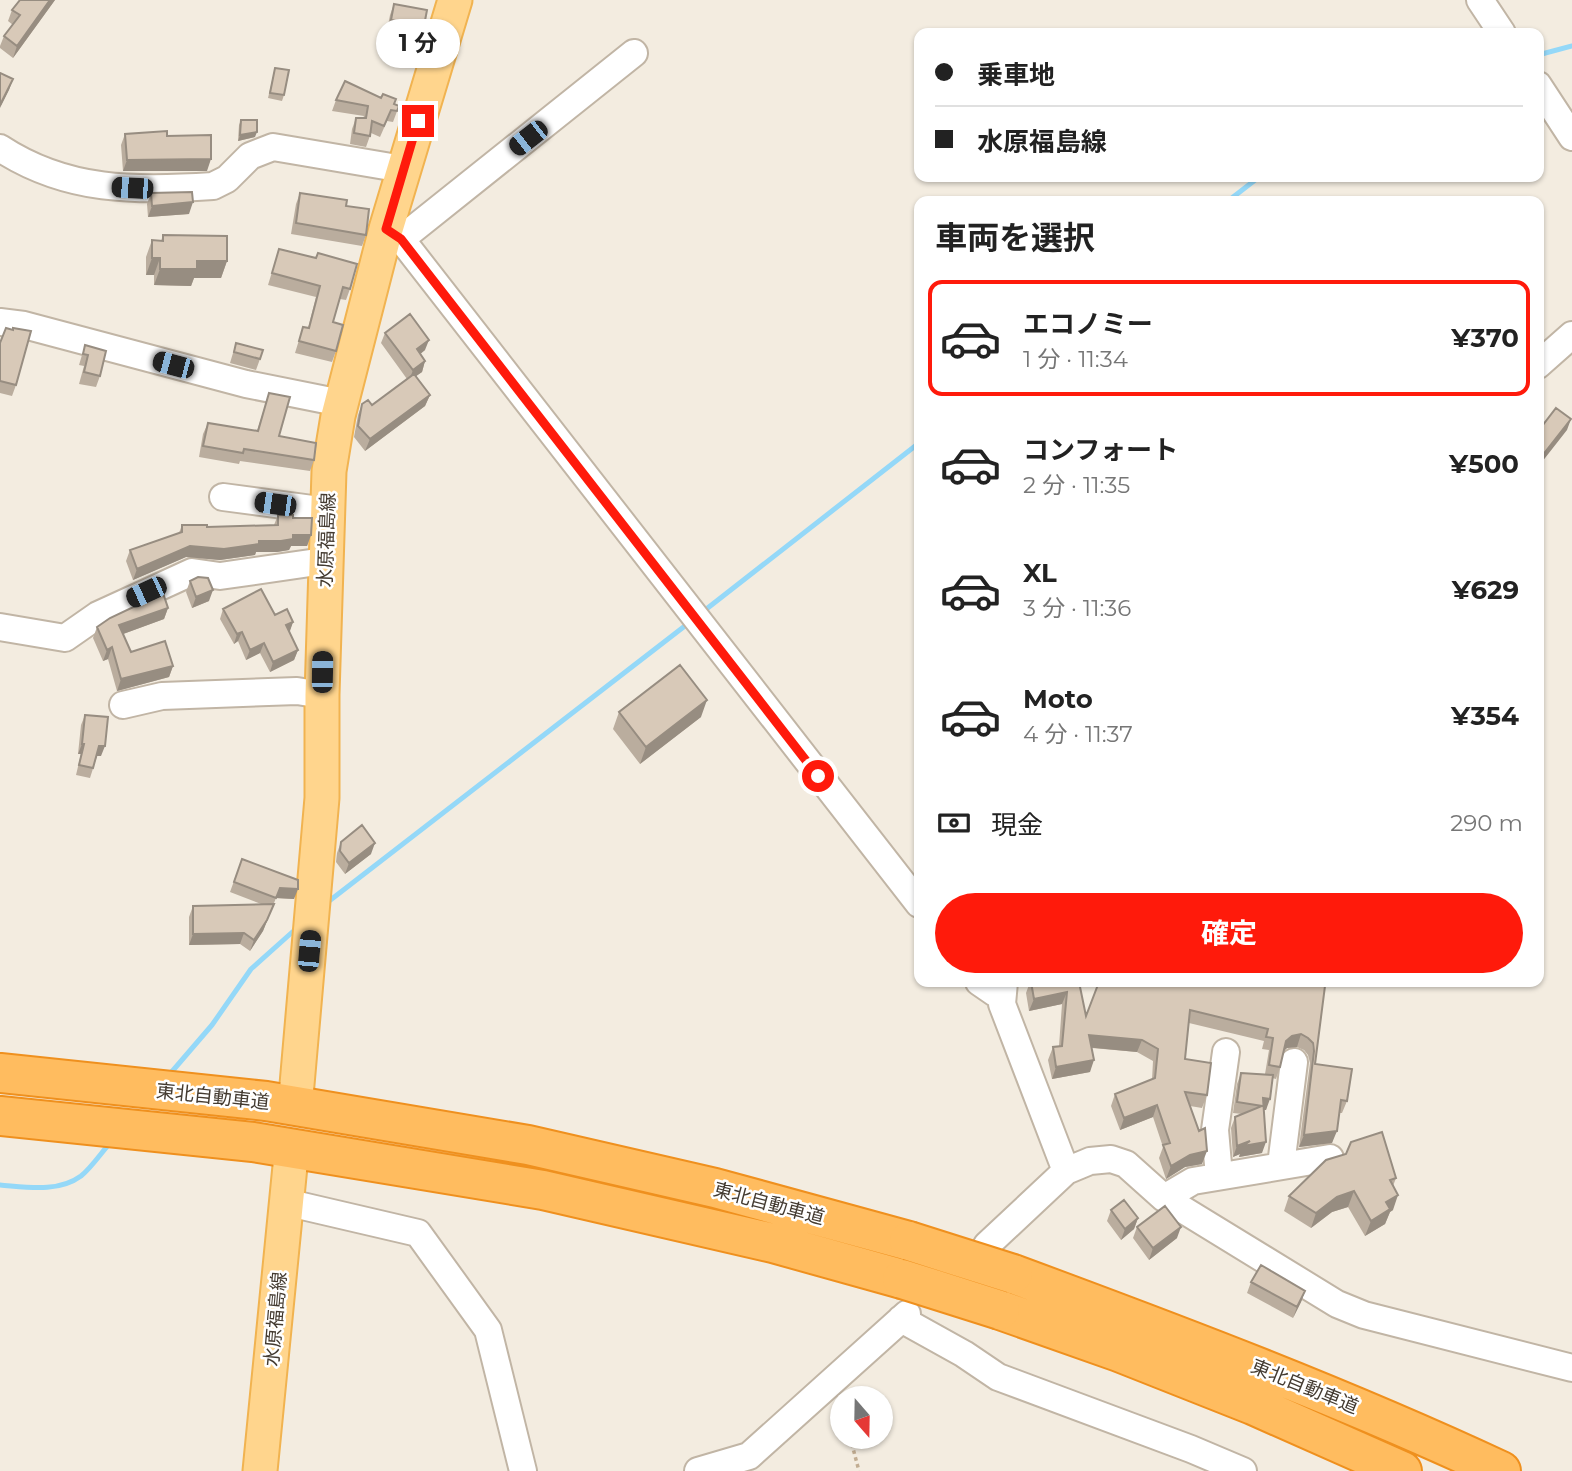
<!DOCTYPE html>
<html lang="ja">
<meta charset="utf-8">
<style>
body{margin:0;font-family:Montserrat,"Noto Sans JP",sans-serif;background:#f6f6f6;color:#222;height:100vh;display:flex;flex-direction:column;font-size:26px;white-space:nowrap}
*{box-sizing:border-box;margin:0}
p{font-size:23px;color:#767676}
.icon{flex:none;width:38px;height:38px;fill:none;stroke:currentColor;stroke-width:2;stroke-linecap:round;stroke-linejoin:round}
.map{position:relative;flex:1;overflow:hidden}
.sheet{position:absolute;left:914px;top:196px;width:630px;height:791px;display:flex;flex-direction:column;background:#fff;border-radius:14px;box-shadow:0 2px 5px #0004}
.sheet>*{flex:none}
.hud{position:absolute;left:914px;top:28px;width:630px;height:154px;border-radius:14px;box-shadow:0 2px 5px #0004;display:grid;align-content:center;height:154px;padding:0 21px;background:#fff}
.needle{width:46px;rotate:160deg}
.buttons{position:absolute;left:830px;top:1386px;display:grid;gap:14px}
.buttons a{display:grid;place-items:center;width:63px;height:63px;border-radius:50%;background:#fff;box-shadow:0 2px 5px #0004;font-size:35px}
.end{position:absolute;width:32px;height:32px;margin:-16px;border:9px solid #ff1a0b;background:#fff;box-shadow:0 0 0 4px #fff}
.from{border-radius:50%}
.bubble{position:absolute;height:49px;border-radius:24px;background:#fff;box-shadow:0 2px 5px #0004;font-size:23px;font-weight:700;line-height:49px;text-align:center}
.car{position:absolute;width:21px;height:42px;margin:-21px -10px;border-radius:9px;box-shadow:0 0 5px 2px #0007;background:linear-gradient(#222 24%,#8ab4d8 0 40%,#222 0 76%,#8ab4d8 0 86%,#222 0)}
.hud b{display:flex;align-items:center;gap:24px;height:66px;font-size:26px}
.hud b+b{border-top:2px solid #e0e0e0}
.hud i{width:18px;height:18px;background:#222}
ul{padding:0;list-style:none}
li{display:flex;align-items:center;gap:21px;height:116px;margin:0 14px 10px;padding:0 7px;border:4px solid transparent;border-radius:14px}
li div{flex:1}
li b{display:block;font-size:26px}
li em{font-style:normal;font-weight:700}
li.selected{border-color:#ff1a0b}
li>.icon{width:63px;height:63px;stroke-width:1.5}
h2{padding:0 21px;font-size:32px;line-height:84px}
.pay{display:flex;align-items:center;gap:18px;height:77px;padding:0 21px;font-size:26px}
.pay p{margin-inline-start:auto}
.primary-button{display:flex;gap:14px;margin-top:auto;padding:14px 21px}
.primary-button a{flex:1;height:80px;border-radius:42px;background:#ff1a0b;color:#fff;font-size:28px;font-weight:700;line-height:80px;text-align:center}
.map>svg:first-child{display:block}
</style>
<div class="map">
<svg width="1572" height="1471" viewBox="0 0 1572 1471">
<rect width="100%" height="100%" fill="#f3ece0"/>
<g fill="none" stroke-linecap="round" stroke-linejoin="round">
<path stroke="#94d8f8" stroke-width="5" d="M1538 55 1572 46
M1228 201 1259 177
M700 614 919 443
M324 905 690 622
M169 1075 212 1025 251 969 298 927
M0 1185C26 1187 58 1193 81 1176 92 1167 101 1153 110 1143"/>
<g stroke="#c1b5a5" stroke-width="30">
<path id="minor" d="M1480 0 1502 33
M1538 85 1572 137
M0 148C67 192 136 191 213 186L227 179 250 156 273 147 403 169
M386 229 401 239 919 904
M401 239 634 53
M0 322 24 325 246 384 341 403
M1538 365 1572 335
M223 497 327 511
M0 627 65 638 98 615 192 572 220 576 324 561
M123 705 162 696 297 691 322 695
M979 982 995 993 1002 991
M1281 1165 1294 1062
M1066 1171 1090 1161 1111 1159 1126 1164 1164 1198 1337 1304 1364 1315 1572 1368
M1219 1176 1215 1130 1226 1052
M1164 1198 1193 1181 1330 1158
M285 1202 418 1233 488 1330 523 1471
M987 1245 1066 1171 1002 1004 1004 982
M901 1319 964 1354 998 1377 1191 1449 1243 1471
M698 1471 749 1456 907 1314"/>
</g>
<g stroke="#f1b350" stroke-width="37">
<path id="major" d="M296 1096 322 798V695L329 471 338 416 386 229 455 0
M260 1471 290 1166"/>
</g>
<g stroke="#ef901e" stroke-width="42">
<path id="highway" d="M0 1073 266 1101 528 1145 715 1188 909 1241
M0 1116 253 1142 543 1190 773 1243 902 1279
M1013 1274C1178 1335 1342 1397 1501 1471
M1000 1310 1119 1352 1253 1405 1402 1471"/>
</g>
<path stroke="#c2ad92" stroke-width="3.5" stroke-dasharray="3.5 3.5" stroke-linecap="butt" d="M850 1437 859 1471"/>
<use href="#minor" stroke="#fff" stroke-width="26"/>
<use href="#major" stroke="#ffd58d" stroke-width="33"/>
<use href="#highway" stroke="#ffbc5f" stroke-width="38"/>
<g stroke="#ef901e" stroke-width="42" stroke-linecap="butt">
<path id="highway-bridge" d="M909 1241 1013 1274
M902 1279 1000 1310"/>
</g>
<use href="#highway-bridge" stroke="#ffbc5f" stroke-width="38"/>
</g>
<path fill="#baad9e" d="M20 0H55L13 58 0 48V46L4 36 13 25 8 21 12 10Z
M394 4 424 26 420 38 387 31 390 15Z
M275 68 284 95 282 101 268 98Z
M336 100 394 104 399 106 393 122 387 121 380 137 371 133 366 147 350 144 352 129 356 118H363L364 116 332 111Z
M241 120 255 137 238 141 239 125Z
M125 134 167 136 207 171H123L121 145Z
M151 193 189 214 148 217 147 204Z
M300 193 346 206 366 235 362 246 291 234 296 204Z
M163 235 227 261 221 278H194L191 286 154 285V275H146V257L152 240 161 241Z
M279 249 350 289 346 300 340 299 333 322 336 351 332 362 295 353 303 327 308 328 316 297 268 285Z
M385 333 425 350 420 354 425 361 422 372 416 376 430 395 425 406 365 451 354 437 358 415 362 404 372 405 407 379 381 343Z
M0 343 16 385 12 396 0 393Z
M236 343 260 359 256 370 230 363Z
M85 345 100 376 96 387 79 384 84 366 79 365Z
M269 393 279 436 314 460 310 471 240 461 239 464 199 457 203 434 208 423 257 431Z
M278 515 293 518 311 535 307 546H291L289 550 277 552H256L255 555 220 560 186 557 133 580 126 561 130 550 179 533 182 525 207 527 274 525Z
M190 581 209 601 192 608 186 592Z
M168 608 164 619 123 634 131 652 173 666 169 677 117 691 108 659 103 661 93 638 97 627Z
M223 609 275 615 293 622 289 632 298 650 294 660 270 672 260 653 246 660 238 641 234 644 220 619Z
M619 712 701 717 640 764 613 729Z
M85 715 101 756H97L90 778 76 775 81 754H78L81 725Z
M341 842 371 854 345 874 336 862 337 853Z
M242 859 294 899 276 898 263 931 250 951 240 944 189 945V917L193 906 261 904 230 892Z
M1030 982H1079L1086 1016 1199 985 1200 982H1304L1315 1064 1347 1101 1342 1113H1339L1332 1143 1299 1147 1310 1063 1308 1055 1304 1050 1297 1047 1287 1048 1284 1051 1280 1067 1276 1079 1272 1078 1266 1110H1264L1262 1153 1239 1157 1240 1154 1233 1157 1231 1128 1235 1117 1242 1114 1233 1113 1237 1084 1241 1073 1265 1074 1269 1050 1262 1049 1264 1041 1189 1023 1185 1059 1207 1095 1202 1108 1190 1106 1202 1164 1185 1167 1166 1179 1159 1158 1163 1147 1153 1117 1120 1130 1111 1106 1115 1094 1152 1080 1153 1061 1137 1052 1092 1048 1090 1072 1052 1079 1048 1060 1053 1047 1059 1046 1062 1004 1029 1011 1026 993Z
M1396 1178 1393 1186V1210L1390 1212 1385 1224 1365 1236 1348 1207 1332 1212 1311 1228 1284 1211 1289 1196Z
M1111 1210 1138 1218 1134 1229 1121 1240 1107 1221Z
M1137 1227 1177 1238 1149 1260 1133 1238Z
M1251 1282 1305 1291 1301 1302 1293 1318 1247 1293Z"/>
<path fill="#978d81" d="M50 0H55L13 58 17 46Z
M13 79 9 90 0 108V105Z
M257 132 255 137 238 141 240 135Z
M211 159 207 171H123L127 160Z
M193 202 189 214 148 217 152 206Z
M152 258H160L154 275H146Z
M197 261H227L221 278H194L191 286 154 285 160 269Z
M429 340 425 350 413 360 417 349Z
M425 361 422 372 409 381 413 370Z
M430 395 425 406 365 451 370 439Z
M1571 419 1567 430 1538 467V461Z
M293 535H311L307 546H291L289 550 277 552H256L255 555 220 560 186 557 133 580 137 569 190 546 259 541Z
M213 590 209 601 192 608 196 597Z
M168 608 164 619 115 637 119 625Z
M293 622 290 631 283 635 286 625Z
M242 632 238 641 234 644 237 634Z
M264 643 260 653 246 660 250 650Z
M112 647 108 659 103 661 107 650Z
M298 650 294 660 270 672 273 662Z
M173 666 169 677 117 691 121 679Z
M707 700 701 717 640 764 646 747Z
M82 744H84L81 754H78Z
M99 746H105L101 756H96Z
M375 843 371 854 345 874 349 863Z
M280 888 298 889 294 899 276 898Z
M274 904 263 931 250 951 254 940Z
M244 933 240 944 189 945 193 934Z
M1067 992 1062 1004 1029 1011 1034 999Z
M1301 1034 1297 1047 1287 1048 1281 1053 1286 1041 1292 1036Z
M1089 1035 1142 1040 1137 1052 1085 1047Z
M1094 1060 1090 1072 1052 1079 1056 1067Z
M1263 1098 1270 1099 1266 1110H1261Z
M1157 1105 1153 1117 1120 1130 1124 1118Z
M1337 1131 1332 1143 1299 1147 1304 1135Z
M1250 1141 1266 1142 1262 1153 1239 1157 1240 1154 1233 1157 1237 1146Z
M1207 1151 1202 1164 1185 1167 1166 1179 1171 1166 1190 1155Z
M1354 1191 1348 1207 1332 1212 1311 1228 1316 1213 1337 1197Z
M1398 1195 1393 1210 1390 1212 1385 1224 1365 1236 1371 1221 1386 1202Z
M1138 1218 1134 1229 1121 1240 1125 1229Z
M1181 1227 1177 1238 1149 1260 1153 1248Z
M1305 1291 1301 1302 1293 1318 1297 1307Z"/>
<path fill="#d8c9b8" stroke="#978d81" stroke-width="2" d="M20 0H50L17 46 4 36 20 15 12 10Z
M394 4 427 10 424 26 391 20Z
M275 68 289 70 284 95 270 93Z
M0 73 13 79 0 105Z
M345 81 381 98 383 94 396 99 394 104 399 106 397 111 391 110 384 126 372 121 370 136 354 133 356 118H366L368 106 336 100Z
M241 120H257V132L240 135Z
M167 131V136L211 135V159L127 160 125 134Z
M192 192 193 202 152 206 151 193Z
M300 193 347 200 346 206 369 209 366 235 296 223Z
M163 235 227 236V261H197V269H160V258H152V240L163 241Z
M279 249 316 258 318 253 357 264 350 289 343 287 333 322 343 325 336 351 299 341 303 327 309 328 320 286 272 273Z
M410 314 429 340 417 349 425 361 413 370 385 333Z
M6 328 13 330V328L31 331 16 385 0 381V343Z
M236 343 263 350 260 359 234 352Z
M85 345 106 351 100 376 84 372 88 355 83 354Z
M414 374 430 395 370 439 358 426 362 404 368 400 372 405Z
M269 393 290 397 279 436 316 443 314 460 244 449 243 453 203 446 208 423 258 431Z
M1556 408 1571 419 1538 461V429L1539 430Z
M278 515H293V518H312L311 535H293V539L281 541H259V544L224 549 190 546 137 569 130 550 182 532V525H207V527L278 525Z
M198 577 208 578 213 590 196 597 190 581Z
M261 589 275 615 287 609 293 622 286 625 298 650 273 662 264 643 250 650 242 632 237 634 223 609Z
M163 593 168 608 119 625 131 652 165 641 173 666 121 679 112 647 107 650 97 627 110 618Z
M680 665 707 700 646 747 619 712Z
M85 715 108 717 105 746H99L93 768 79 765 84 744H82Z
M362 825 375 843 349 863 340 851 341 842Z
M242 859 298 880V889L280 888 276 898 234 882Z
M274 904 267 920 254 940 244 933 193 934V906Z
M1031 982H1079L1086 1016 1099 982H1190L1200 985 1201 982H1304L1325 986 1315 1064 1352 1069 1347 1101 1341 1100 1337 1131 1304 1135 1314 1051 1313 1043 1308 1038 1301 1034 1292 1036 1286 1041 1280 1067 1269 1065 1273 1038 1266 1037 1268 1029 1190 1010 1185 1059 1211 1063 1207 1095 1185 1092 1199 1131 1205 1128 1207 1151 1190 1155 1171 1166 1163 1145 1170 1143 1157 1105 1124 1118 1115 1094 1155 1078 1158 1049 1142 1040 1089 1035 1094 1060 1056 1067 1053 1047 1062 1046 1067 992 1034 999Z
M1241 1073 1273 1075 1270 1099 1263 1098 1266 1142 1243 1146 1250 1141 1237 1146 1235 1117 1262 1106 1237 1102Z
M1382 1132 1396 1178 1390 1180 1398 1195 1386 1202 1390 1209 1371 1221 1354 1191 1337 1197 1316 1213 1289 1196 1326 1160 1346 1154 1351 1142Z
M1124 1200 1138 1218 1125 1229 1111 1210Z
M1165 1206 1181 1227 1153 1248 1137 1227Z
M1261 1265 1305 1291 1297 1307 1251 1282Z"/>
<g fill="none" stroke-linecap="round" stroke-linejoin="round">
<path stroke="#ff1a0b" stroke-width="9" d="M418 121 386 229 401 239 818 776"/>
</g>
<g text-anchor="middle" stroke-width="5" stroke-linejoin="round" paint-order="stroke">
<g font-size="19" fill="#443b31" stroke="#fff">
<text transform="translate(326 540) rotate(-88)" y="7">水原福島線</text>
<text transform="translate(213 1096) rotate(6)" y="7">東北自動車道</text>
<text transform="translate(769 1203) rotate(15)" y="7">東北自動車道</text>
<text transform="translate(275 1319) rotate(-85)" y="7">水原福島線</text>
<text transform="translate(1305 1386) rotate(22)" y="7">東北自動車道</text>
</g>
</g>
</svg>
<div class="buttons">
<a><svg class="needle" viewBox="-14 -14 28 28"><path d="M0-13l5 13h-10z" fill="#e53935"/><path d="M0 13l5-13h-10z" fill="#767676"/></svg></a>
</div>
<i class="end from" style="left:818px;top:776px"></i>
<i class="end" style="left:418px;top:121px"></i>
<div class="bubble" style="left:376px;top:19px;width:84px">1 分</div>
<i class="car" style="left:528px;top:138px;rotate:232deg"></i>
<i class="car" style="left:132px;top:188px;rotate:273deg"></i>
<i class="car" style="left:173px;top:365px;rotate:285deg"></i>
<i class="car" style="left:275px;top:504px;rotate:278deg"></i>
<i class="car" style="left:146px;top:592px;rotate:245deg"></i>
<i class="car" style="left:322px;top:672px;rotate:1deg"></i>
<i class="car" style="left:309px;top:951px;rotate:5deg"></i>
<div class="hud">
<b><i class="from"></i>乗車地</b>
<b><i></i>水原福島線</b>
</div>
<section class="sheet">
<h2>車両を選択</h2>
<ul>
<li class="selected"><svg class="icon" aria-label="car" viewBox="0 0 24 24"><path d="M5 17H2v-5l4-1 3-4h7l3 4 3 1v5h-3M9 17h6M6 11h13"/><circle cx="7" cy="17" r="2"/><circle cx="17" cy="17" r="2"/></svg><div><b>エコノミー</b><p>1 分 · 11:34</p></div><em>¥370</em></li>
<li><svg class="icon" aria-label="car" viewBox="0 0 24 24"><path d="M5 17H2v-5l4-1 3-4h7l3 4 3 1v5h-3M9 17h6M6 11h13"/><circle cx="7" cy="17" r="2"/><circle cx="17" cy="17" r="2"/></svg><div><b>コンフォート</b><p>2 分 · 11:35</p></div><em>¥500</em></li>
<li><svg class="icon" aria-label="car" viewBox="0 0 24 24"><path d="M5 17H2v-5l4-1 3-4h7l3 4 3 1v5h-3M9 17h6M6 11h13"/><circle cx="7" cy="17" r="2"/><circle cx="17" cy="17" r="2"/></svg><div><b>XL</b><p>3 分 · 11:36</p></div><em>¥629</em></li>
<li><svg class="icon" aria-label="car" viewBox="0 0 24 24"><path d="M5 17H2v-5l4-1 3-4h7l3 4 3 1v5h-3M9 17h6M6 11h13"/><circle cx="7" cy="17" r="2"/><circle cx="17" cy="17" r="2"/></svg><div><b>Moto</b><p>4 分 · 11:37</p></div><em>¥354</em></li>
</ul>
<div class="pay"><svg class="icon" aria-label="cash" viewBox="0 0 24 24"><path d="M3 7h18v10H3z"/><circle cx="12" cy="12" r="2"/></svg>現金<p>290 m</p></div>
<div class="primary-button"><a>確定</a></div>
</section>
</div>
